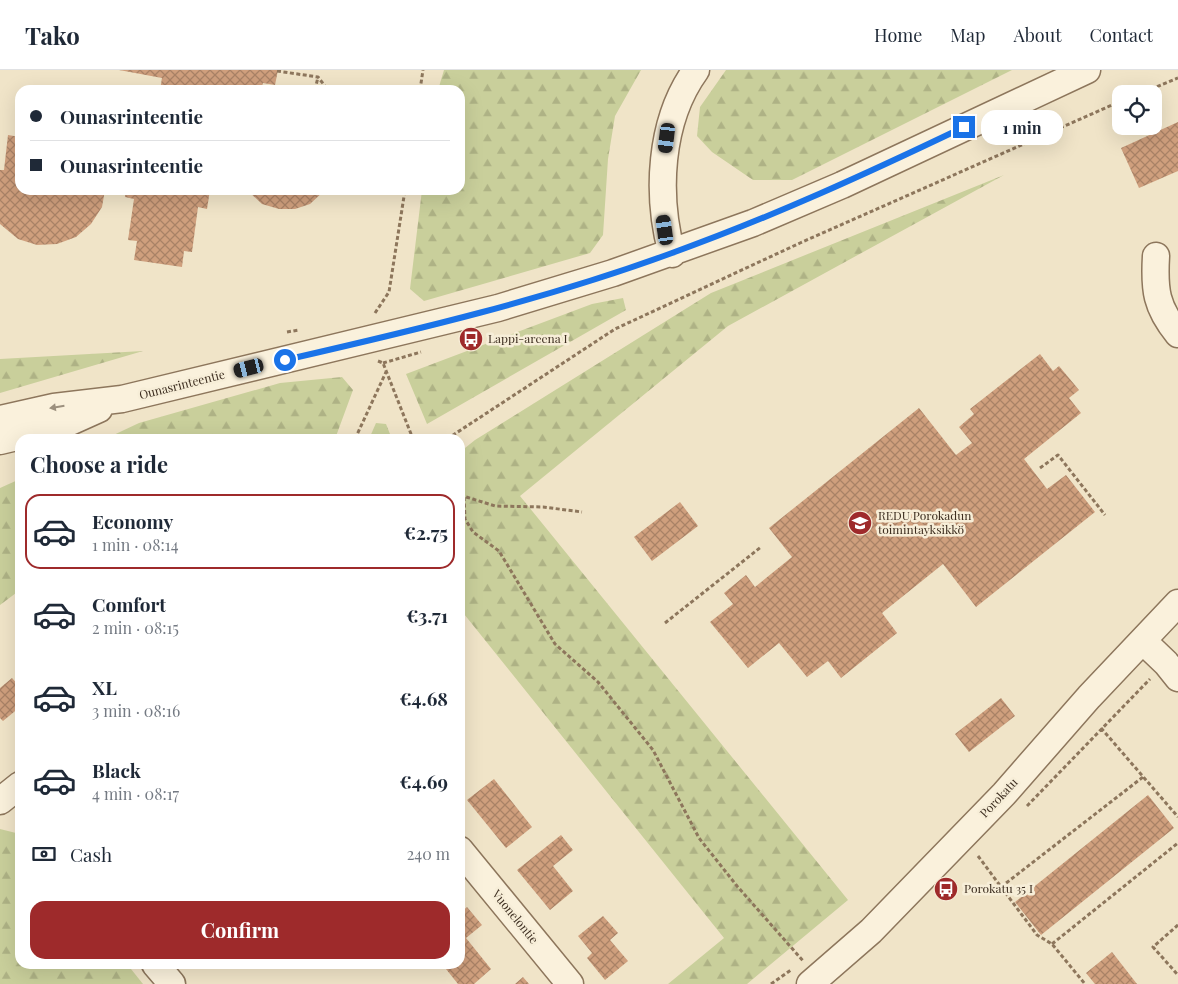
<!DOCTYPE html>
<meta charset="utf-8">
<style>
body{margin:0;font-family:"Playfair Display",serif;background:#f6f6f7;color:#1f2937;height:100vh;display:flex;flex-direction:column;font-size:19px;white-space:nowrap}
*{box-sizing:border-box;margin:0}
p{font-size:16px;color:#747a83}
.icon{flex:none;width:28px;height:28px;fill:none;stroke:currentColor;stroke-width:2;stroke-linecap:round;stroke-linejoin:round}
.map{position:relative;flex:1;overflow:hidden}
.side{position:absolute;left:15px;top:364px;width:450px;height:535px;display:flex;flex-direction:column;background:#fff;border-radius:15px;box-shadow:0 5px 20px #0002}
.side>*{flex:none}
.guide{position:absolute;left:15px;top:15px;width:450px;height:110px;border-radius:15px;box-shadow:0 5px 20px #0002;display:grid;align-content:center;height:110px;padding:0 15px;background:#fff}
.tools{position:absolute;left:1112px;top:15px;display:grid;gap:10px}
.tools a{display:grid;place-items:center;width:50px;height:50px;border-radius:10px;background:#fff;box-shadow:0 5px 20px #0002;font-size:25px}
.end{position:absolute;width:22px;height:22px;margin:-11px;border:6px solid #1a73e8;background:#fff;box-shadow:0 0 0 2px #fff}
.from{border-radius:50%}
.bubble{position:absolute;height:35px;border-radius:15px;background:#fff;box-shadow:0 5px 20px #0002;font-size:16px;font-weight:700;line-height:35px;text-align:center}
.car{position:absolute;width:15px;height:30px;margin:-15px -8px;border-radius:6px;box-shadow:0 0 4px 1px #0007;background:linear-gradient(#222 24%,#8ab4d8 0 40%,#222 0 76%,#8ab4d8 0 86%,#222 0)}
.guide b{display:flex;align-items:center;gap:18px;height:48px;font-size:19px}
.guide b+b{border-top:1px solid #e0e1e3}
.guide i{width:12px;height:12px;background:#1f2937}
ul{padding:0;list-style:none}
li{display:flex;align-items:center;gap:15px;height:75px;margin:0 10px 8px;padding:0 5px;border:2px solid transparent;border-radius:15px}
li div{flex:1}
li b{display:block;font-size:19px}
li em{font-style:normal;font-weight:700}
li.selected{border-color:#9e2a2b}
li>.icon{width:45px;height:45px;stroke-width:1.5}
h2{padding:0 15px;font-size:22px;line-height:60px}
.pay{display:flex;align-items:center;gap:12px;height:55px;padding:0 15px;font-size:19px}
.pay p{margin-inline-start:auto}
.primary-button{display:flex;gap:10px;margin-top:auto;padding:10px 15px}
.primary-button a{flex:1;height:58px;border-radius:15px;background:#9e2a2b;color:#fff;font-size:20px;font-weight:700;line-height:58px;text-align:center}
header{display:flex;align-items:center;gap:30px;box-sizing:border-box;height:70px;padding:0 25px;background:#fff;border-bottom:1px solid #e0e1e3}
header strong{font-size:24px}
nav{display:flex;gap:28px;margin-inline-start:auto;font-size:18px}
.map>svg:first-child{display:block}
</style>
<header>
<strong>Tako</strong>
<nav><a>Home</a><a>Map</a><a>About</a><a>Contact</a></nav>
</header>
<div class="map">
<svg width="1178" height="914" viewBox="0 0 1178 914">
<defs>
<pattern id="forest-firs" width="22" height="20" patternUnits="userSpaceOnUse" patternTransform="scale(1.25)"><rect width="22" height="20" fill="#c9cf9b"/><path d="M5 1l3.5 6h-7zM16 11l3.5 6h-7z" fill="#aeb285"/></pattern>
<pattern id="building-cross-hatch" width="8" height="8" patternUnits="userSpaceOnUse" patternTransform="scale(1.25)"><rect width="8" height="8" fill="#cf9f7d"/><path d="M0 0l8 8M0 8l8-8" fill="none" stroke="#a98266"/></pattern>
</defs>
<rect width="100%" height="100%" fill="#f0e4c8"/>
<path fill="url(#forest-firs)" d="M444 0H641L615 46 608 89 603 165 590 183 424 231 410 219 422 120H460V20H438Z
M726 0H1012L792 110H753L712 82 697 66 700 37Z
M1004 105 728 256 520 426 848 830 747 914H668L724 868 460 539V382L475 370 711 223Z
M623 228 626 240 427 354 406 304 592 234Z
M143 281 0 323V289Z
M342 307 353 320 335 369H105L139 353 280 313Z
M376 353 386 354 392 369H369Z
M20 409V520L0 535V418Z
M0 759 20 764V894H127L143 914H0Z"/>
<path fill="url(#building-cross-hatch)" d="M119 0H278L275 15 263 13 261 20H224L202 17 201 20H160L162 8Z
M1178 52V101L1139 118 1121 78Z
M8 65 20 67V120H105L102 137 91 154 76 167 57 174 37 175 18 169 0 154V100H4Z
M126 120H210L207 139 198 137 192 182 184 181 182 197 134 190 137 171 128 170 134 129 125 127Z
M247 120H325L310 134 295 139H279L262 134Z
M1040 284 1053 301 1059 296 1079 320 1069 328 1081 343 1024 389 1047 419 1066 405 1095 442 976 537 943 494 882 543 897 563 841 608 828 591 807 607 779 573 748 598 710 552 733 534 724 523 746 505 755 517 792 487 769 458 919 338 956 385 972 373 959 357 974 344 970 339Z
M680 432 698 456 652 491 634 467Z
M12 608 20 617V637L3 651 0 648V618Z
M1001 628 1015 646 969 682 955 664Z
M494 709 532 757 506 778 467 730Z
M1148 725 1174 758 1041 865 1015 832Z
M561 765 573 780 553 796 573 821 550 840 517 800Z
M467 837 482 855 466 868 491 899 474 914H458L442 894H460V843Z
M603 846 618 863 610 870 628 891 605 910 587 888 592 883 578 866Z
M1112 882 1137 914H1095L1086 903Z
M523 907 529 914H515Z"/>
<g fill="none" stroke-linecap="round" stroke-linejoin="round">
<g stroke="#8d765c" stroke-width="29">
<path id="minor" d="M672 184C656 125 659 51 696 0
M1156 186C1154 220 1156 237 1178 264
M0 349 54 337 122 329 498 238 613 203 753 153 842 115 1087 0
M0 371 59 357 99 339
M1143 571 1166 593 1178 608
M0 731 20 715
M460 780 570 914
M155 894 172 914
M810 914 871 861 1004 724 1089 627 1178 533"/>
</g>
<path stroke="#8d765c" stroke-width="3" stroke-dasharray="4 2.5" stroke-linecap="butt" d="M277 1 318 7 328 20
M315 20 318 7
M420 20 423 0
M1139 24 1178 8
M375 243 389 222 405 120
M287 262 299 260
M378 291 383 293 413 369
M383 293 421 282
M355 369 386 302
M447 369 615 259 800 173 1121 31
M1040 398 1058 385 1105 445
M460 425 495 436 543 437 582 442
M464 427 465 449 473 462 499 481 555 574 598 612 653 680 699 768 737 816 804 892
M665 553 761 477
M1101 658 1178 747
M1027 736 1150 609
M978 786 1037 865 1052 874 1085 914
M1001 817 1143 707
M1178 855 1153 877 1178 905
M1052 874 1178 773
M771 914 791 900"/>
<use href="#minor" stroke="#faf1dc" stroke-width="26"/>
</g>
<defs><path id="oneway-solid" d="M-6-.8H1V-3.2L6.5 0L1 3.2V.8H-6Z" transform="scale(1.25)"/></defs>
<use fill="#9c907e" href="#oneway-solid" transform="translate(57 337) rotate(171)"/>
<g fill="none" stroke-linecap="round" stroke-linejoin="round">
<path stroke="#1a73e8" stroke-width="6" d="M285 290C416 260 547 229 672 183 772 147 868 103 964 57"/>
</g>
<defs>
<g id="bus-disc" transform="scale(1.25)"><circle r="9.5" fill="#9e2a2b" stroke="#f7eed8"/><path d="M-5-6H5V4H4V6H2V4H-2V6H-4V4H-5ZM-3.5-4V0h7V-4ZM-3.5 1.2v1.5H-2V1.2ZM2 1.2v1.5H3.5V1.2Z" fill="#fff"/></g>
<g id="school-disc" transform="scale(1.25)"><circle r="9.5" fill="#9e2a2b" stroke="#f7eed8"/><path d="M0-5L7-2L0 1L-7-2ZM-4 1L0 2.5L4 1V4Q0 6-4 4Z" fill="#fff"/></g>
</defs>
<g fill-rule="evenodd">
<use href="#bus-disc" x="471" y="269"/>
<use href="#school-disc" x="860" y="453"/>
<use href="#bus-disc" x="946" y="819"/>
</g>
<g text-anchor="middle" stroke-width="5" stroke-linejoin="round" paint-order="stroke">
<g font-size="12" fill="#3d2e20" stroke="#f7eed8" text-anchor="start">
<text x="488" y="273">Lappi-areena I</text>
<text x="878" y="450">REDU Porokadun<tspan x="878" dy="14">toimintayksikkö</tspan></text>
<text x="964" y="823">Porokatu 35 I</text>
</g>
<g font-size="12" fill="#3d2e20" stroke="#f7eed8">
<text transform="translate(182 315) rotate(-14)" y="4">Ounasrinteentie</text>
<text transform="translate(999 728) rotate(-47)" y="4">Porokatu</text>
<text transform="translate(515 847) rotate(51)" y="4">Vuonelontie</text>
</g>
</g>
</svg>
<div class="tools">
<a><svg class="icon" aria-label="locate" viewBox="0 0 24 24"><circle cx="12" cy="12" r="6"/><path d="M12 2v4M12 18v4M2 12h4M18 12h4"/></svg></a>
</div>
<i class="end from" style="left:285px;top:290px"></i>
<i class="end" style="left:964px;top:57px"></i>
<div class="bubble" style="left:981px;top:40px;width:82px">1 min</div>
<i class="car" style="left:667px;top:68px;rotate:187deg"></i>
<i class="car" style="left:665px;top:160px;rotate:352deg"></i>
<i class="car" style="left:249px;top:298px;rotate:256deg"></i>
<div class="guide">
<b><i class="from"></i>Ounasrinteentie</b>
<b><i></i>Ounasrinteentie</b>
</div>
<section class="side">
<h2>Choose a ride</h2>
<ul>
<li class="selected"><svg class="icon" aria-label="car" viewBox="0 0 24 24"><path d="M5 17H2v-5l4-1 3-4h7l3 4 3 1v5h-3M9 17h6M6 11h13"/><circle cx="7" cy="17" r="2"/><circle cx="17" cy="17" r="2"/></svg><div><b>Economy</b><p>1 min · 08:14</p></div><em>€2.75</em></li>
<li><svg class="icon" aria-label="car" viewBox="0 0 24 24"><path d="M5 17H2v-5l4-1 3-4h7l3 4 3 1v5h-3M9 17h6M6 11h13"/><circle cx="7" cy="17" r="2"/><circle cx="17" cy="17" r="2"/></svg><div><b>Comfort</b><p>2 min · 08:15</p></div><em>€3.71</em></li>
<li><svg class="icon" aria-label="car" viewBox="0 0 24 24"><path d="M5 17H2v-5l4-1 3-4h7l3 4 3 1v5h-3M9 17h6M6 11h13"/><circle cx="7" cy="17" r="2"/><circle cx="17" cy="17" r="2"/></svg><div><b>XL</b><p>3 min · 08:16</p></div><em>€4.68</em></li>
<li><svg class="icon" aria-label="car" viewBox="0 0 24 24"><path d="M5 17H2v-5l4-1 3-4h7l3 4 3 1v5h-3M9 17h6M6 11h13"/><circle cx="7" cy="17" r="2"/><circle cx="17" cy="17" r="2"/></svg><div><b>Black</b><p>4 min · 08:17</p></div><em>€4.69</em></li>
</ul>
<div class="pay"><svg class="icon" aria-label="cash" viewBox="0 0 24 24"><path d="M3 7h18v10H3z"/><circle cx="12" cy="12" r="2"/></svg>Cash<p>240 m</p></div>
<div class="primary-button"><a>Confirm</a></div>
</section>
</div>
